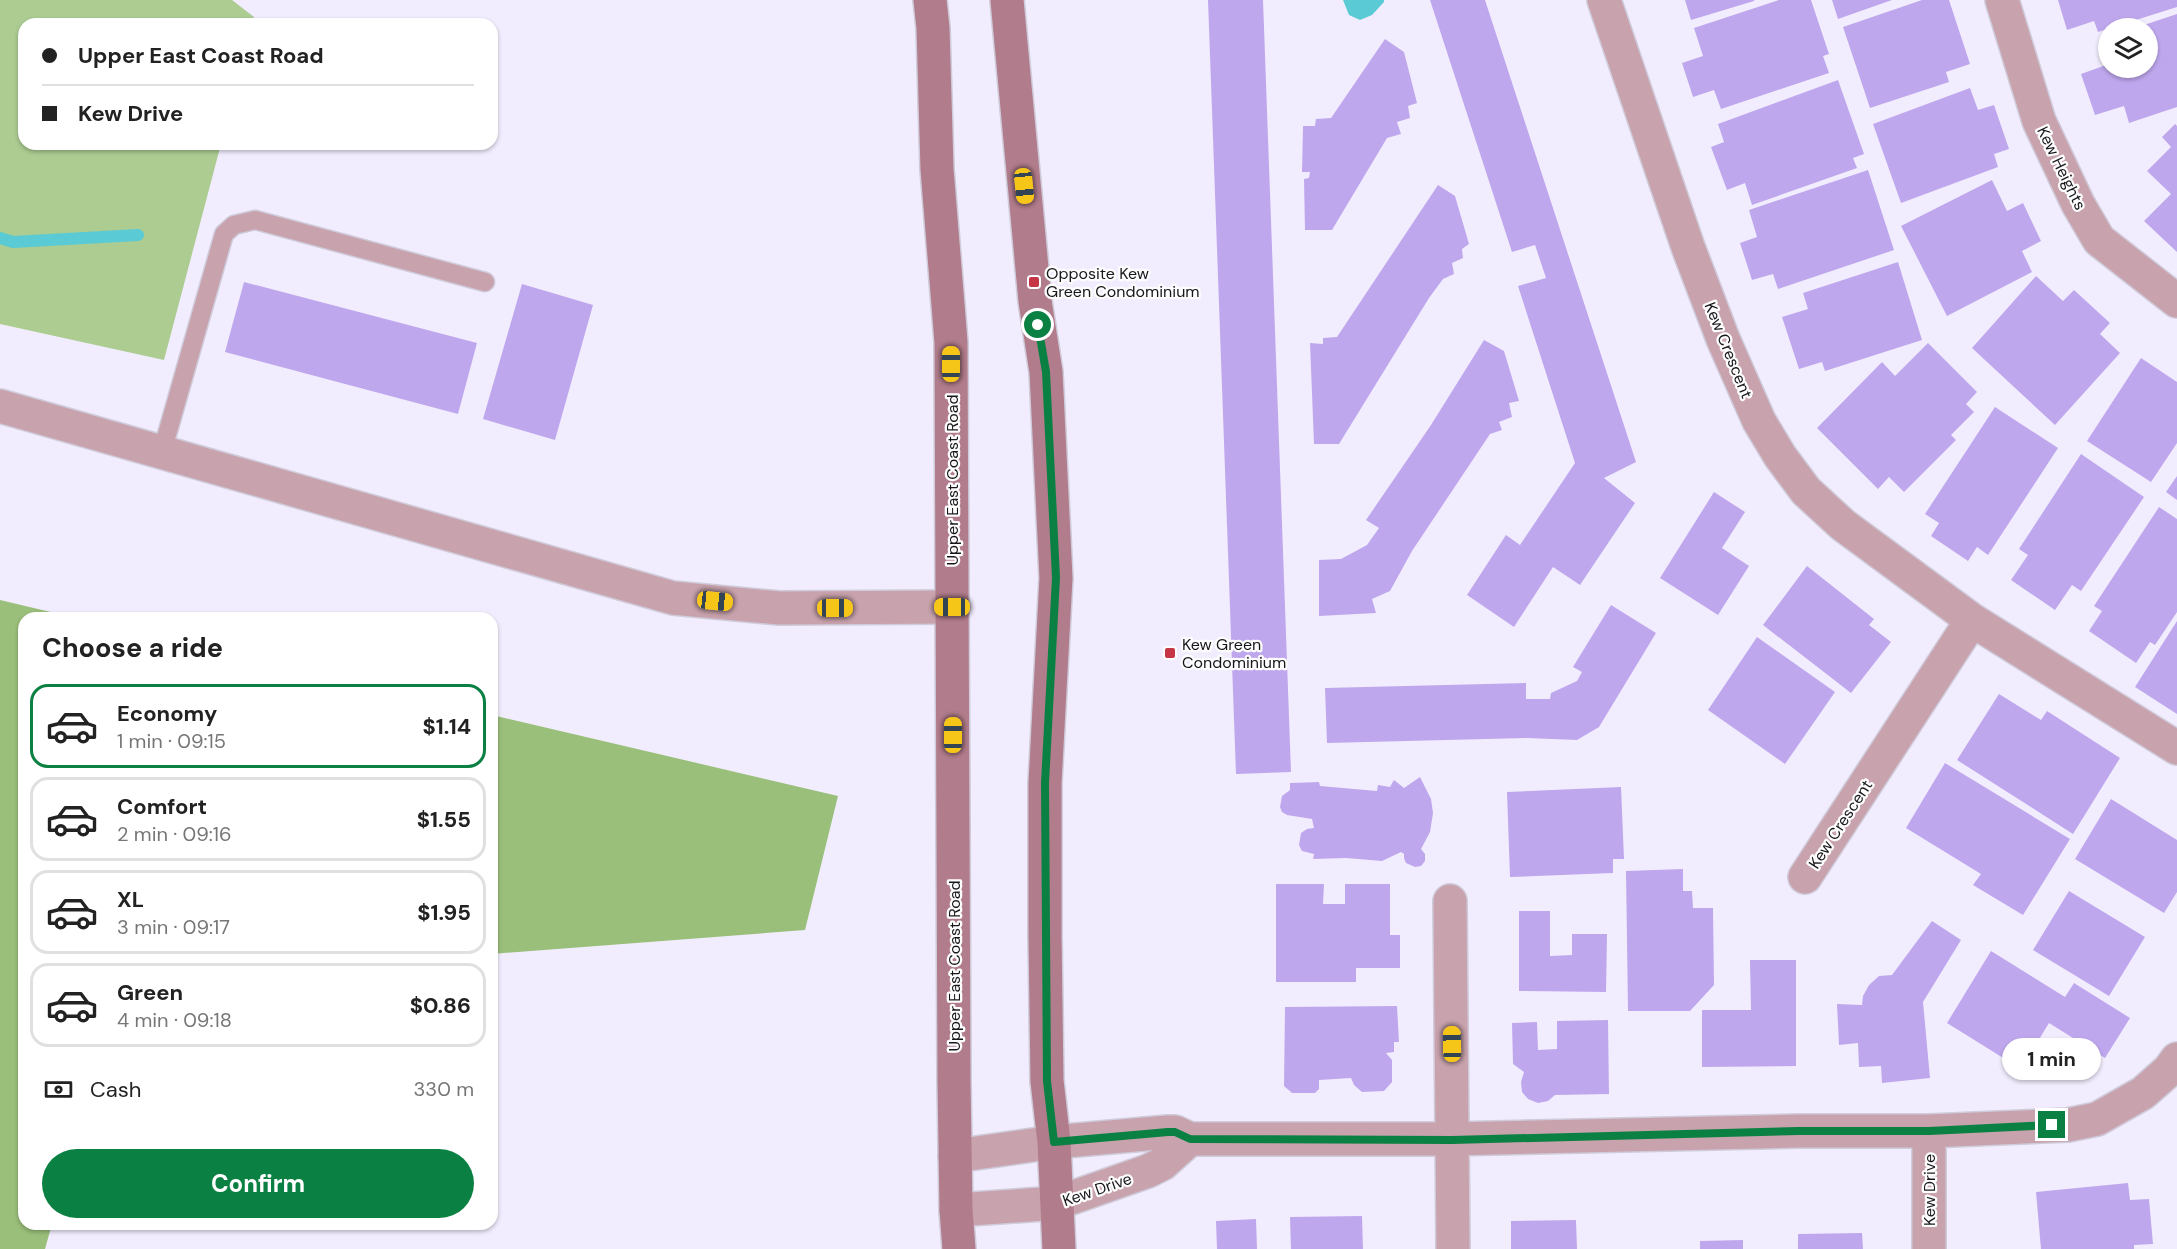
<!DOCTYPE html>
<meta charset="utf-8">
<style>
body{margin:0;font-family:"DM Sans",sans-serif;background:#f2f2f2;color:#222;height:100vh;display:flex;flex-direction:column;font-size:22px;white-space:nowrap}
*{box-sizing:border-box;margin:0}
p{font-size:20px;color:#767676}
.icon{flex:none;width:33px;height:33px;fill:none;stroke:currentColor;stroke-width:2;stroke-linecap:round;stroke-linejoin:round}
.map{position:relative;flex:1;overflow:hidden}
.drawer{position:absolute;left:18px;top:612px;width:480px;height:618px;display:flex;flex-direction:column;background:#fff;border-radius:18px;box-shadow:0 2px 4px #0004}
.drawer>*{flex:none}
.banner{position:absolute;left:18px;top:18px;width:480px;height:132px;border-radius:18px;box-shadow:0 2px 4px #0004;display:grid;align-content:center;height:132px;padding:0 24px;background:#fff}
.fabs{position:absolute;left:2098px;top:18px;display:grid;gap:12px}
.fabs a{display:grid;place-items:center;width:60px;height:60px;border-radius:50%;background:#fff;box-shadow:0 2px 4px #0004;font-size:30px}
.end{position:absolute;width:27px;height:27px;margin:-14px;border:8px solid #0b8043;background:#fff;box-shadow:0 0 0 3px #fff}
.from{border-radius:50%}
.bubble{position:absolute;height:42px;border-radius:21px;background:#fff;box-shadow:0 2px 4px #0004;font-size:20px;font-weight:700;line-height:42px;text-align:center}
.car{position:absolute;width:18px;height:36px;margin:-18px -9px;border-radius:8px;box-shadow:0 0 4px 2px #0007;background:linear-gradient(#f5c518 24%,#345 0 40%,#f5c518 0 76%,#345 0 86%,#f5c518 0)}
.banner b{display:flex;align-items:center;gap:21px;height:57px;font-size:22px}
.banner b+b{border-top:2px solid #e0e0e0}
.banner i{width:15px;height:15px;background:#222}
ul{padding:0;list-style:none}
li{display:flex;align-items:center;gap:18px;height:84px;margin:0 12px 9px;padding:0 12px;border:3px solid #e0e0e0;border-radius:18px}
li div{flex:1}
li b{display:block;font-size:22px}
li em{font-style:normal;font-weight:700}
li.active{border-color:#0b8043}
li>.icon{width:54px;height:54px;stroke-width:1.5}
h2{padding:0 24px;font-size:27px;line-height:72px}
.pay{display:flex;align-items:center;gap:15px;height:66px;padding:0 24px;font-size:22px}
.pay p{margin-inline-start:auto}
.button{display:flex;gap:12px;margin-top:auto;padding:12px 24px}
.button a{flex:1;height:69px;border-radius:36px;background:#0b8043;color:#fff;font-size:24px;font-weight:700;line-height:69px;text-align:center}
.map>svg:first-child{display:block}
</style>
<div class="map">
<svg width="2177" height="1249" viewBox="0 0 2177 1249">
<rect width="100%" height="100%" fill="#f2edfe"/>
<path fill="#accc92" d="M0 0H232L254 17 252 24H24V144H221L164 360 0 324Z"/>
<path fill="#9abf7a" d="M0 600 76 618H24V1224H52L45 1249H0Z
M492 715 838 796 805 930 492 954Z"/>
<path fill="#5acbd5" d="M1343 0H1384V2L1372 15 1360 20 1349 15Z"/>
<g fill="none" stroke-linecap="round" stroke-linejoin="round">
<path stroke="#5acbd5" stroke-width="12" d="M0 238 13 242 138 235"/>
</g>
<path fill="#bfa7ee" d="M1208 0H1263L1291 772 1236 774Z
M1430 0H1485L1636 462 1604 478 1635 503 1580 585 1553 567 1514 627 1467 595 1506 535 1520 545 1575 463 1518 286 1546 278 1535 245 1512 252Z
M1685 0H1754V1L1691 20Z
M1779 0H1811L1829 54 1823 56 1829 73 1721 109 1714 90 1693 97 1682 63 1703 56 1694 28Z
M1832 0H1892L1838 19Z
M1922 0H1949L1970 64 1946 72 1949 82 1870 108 1843 27Z
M2058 0H2177V7L2098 32 2094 21 2067 30Z
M2177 14V107L2129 123 2124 106 2095 115 2081 74 2109 64V68H2148V28H2135Z
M2109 37V59L2102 39Z
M1385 39 1404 52 1417 103 1408 106 1410 118 1397 122 1401 134 1387 138 1332 230H1305L1304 179 1309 178 1310 172H1302L1303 126H1315L1316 119 1331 118Z
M1838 80 1864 154 1853 158 1857 168 1752 205 1745 183 1727 190 1711 147 1724 142 1718 124Z
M1970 88 1978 110 1994 105 2009 149 1994 154 1998 167 1901 203 1873 124Z
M2175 124 2177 126V252L2144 221 2171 194 2147 171 2171 147 2162 137Z
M1868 170 1894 250 1778 289 1773 274 1752 280 1740 243 1757 237 1749 210Z
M1992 180 2007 211 2023 203 2041 241 2022 251 2032 272 1947 316 1901 226Z
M1438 185 1455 196 1469 244 1462 249 1463 258 1452 263 1454 274 1443 279 1429 298 1339 444H1314L1310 343 1323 344V338L1337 337Z
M1898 262 1922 340 1825 371 1822 362 1799 369 1782 317 1808 309 1803 293Z
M2036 276 2063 301 2074 290 2110 323 2100 334 2120 353 2055 425 1972 348Z
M244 282 477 343 458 414 225 352Z
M522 284 593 305 555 440 483 419Z
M1484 340 1504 351 1519 401 1509 403 1512 417 1499 422 1502 430 1490 434 1412 551 1390 591 1372 599 1376 613 1319 616V560L1341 559 1367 545 1379 528 1366 520 1431 425Z
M1928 343 1977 392 1966 404 1974 412 1951 435 1956 440 1904 492 1889 477 1878 489 1817 428 1882 362 1895 376Z
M2141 358 2177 382V443L2151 482 2087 441Z
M1995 407 2058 448 1988 555 1977 547 1968 561 1931 536 1939 523 1925 514Z
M2081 454 2144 497 2081 591 2072 585 2055 610 2011 580 2028 555 2019 549Z
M2177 476V500L2166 492Z
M1714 492 1745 512 1722 548 1749 566 1718 615 1660 578Z
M2159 507 2177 519V612L2155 645 2150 642 2136 663 2089 631 2102 611 2094 606Z
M1807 566 1874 619 1869 625 1891 642 1851 693 1763 625Z
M1611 605 1656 633 1599 727 1577 740 1527 738 1327 743 1325 688 1526 683V699H1550L1551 693 1577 681 1582 672 1573 667Z
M2177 621V714L2135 687Z
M1757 637 1835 692 1785 764 1708 710Z
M1999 694 2041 720 2047 711 2120 758 2073 834 1957 760Z
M1945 763 2070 839 2023 915 1973 885 1981 874 1906 828Z
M1420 777 1431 799 1433 813 1430 832 1421 849 1425 854V861L1421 866 1415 867 1406 863 1404 858V854L1401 852 1382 861 1346 858 1313 859 1314 854 1302 851 1299 845 1301 833 1307 829 1314 828 1312 819 1287 815 1282 812 1280 807 1282 796 1290 790V783L1319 782 1320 786 1377 791 1378 785 1390 787 1394 780 1404 788Z
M1621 787 1624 859H1613V873L1510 877 1507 792Z
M2111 799 2177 840V892L2164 913 2075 859Z
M1683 869V891H1692L1693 908H1713L1714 985 1690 1011H1628L1626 871Z
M1276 884H1324L1323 904H1345V884H1390V935H1400V968H1356V982H1276Z
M2069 891 2145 937 2109 996 2033 950Z
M1519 911H1550V956L1572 955V934H1607L1606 992 1519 991Z
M1932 921 1961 940 1923 1002 1930 1078 1882 1083 1881 1066 1859 1067 1858 1043 1839 1045 1837 1004 1862 1005 1863 996 1869 985 1879 976 1892 975Z
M1991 951 2065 997 2074 983 2130 1018 2105 1058 2049 1023 2021 1069 1947 1023Z
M1750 960H1796V1066L1702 1067V1010H1751Z
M1397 1006 1399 1042H1394V1052L1386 1053 1392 1060V1082L1384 1091 1362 1092 1354 1085 1351 1078 1319 1080V1089L1315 1093H1292L1284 1086 1285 1007Z
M1608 1020 1609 1094 1555 1095 1548 1101 1538 1103 1528 1099 1522 1092 1521 1082 1524 1072 1513 1064 1512 1023 1537 1022 1538 1050 1557 1049V1021Z
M2128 1183 2130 1200 2149 1199 2153 1244 2134 1245V1249H2041L2036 1192Z
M1362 1216 1363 1249H1291L1290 1217Z
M1256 1219 1257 1249H1217L1216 1221Z
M1576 1220 1577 1249H1511V1221Z
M1862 1233 1863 1249H1798V1234Z
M1743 1240V1249H1700V1241Z"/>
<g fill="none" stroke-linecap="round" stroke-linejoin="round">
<g stroke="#cfcbda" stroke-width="21">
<path id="service" d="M162 452 224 234 234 225 255 220 485 282"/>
</g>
<g stroke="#cfcbda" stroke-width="36">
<path id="minor" d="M1604 0 1688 247 1723 339 1759 421 1780 456 1806 491 1843 525 1972 620 2177 748
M2002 0 2039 121 2078 204 2099 240 2177 301
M0 406 673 598 779 608 953 607
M1805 877 1972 620
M1450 901 1453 1249
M955 1156 1054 1142 1168 1132H1175L1190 1139H1452L1798 1131H1929L2068 1125 2097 1119 2143 1093 2169 1070 2177 1059
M956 1210 1057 1203 1148 1171 1162 1164 1190 1139
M1929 1249V1131"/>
</g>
<g stroke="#cfcbda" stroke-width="36">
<path id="secondary" d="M930 0 933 28 937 169 951 342 954 1081 956 1210 959 1249
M1007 0 1035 301 1046 372 1056 578 1045 783V934L1047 1081 1054 1142 1059 1249"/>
</g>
<use href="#service" stroke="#c8a2ac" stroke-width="18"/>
<use href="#minor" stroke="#c8a2ac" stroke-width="33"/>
<use href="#secondary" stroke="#b17c8b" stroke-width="33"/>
</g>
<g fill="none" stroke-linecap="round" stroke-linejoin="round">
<path stroke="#0b8043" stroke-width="8" d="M1038 325 1046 372 1056 578 1045 783 1047 1081 1054 1142 1168 1132H1175L1190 1139 1452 1140 1798 1131H1929L2052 1125"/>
</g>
<g fill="#c53545" stroke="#fdfdfd" stroke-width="2">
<rect x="1028" y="276" width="12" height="12" rx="3"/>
<rect x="1164" y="647" width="12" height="12" rx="3"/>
</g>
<g text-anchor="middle" stroke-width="4.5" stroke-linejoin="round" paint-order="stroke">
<g font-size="16" fill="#17161b" stroke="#fdfdfd">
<text transform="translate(2062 168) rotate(64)" y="6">Kew Heights</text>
<text transform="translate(1729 350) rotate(68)" y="6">Kew Crescent</text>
<text transform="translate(952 480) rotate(-90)" y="6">Upper East Coast Road</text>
<text transform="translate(1840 824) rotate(-57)" y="6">Kew Crescent</text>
<text transform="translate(954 966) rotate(-90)" y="6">Upper East Coast Road</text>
<text transform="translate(1097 1189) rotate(-19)" y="6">Kew Drive</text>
<text transform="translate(1929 1190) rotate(-90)" y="6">Kew Drive</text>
</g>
<g font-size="16" fill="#17161b" stroke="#fdfdfd" text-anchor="start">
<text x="1046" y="279">Opposite Kew<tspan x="1046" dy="18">Green Condominium</tspan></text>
<text x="1182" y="650">Kew Green<tspan x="1182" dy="18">Condominium</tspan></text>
</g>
</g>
</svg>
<div class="fabs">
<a><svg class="icon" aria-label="layers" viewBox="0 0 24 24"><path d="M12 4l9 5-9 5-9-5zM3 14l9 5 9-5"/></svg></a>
</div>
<i class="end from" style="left:1038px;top:325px"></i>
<i class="end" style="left:2052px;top:1125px"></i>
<div class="bubble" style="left:2002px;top:1038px;width:99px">1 min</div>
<i class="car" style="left:1024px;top:186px;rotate:174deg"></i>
<i class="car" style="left:951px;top:364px;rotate:0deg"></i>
<i class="car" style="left:715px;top:601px;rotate:96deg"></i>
<i class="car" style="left:952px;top:607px;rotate:270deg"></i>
<i class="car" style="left:835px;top:608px;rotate:90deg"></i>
<i class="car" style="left:953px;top:735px;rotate:0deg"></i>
<i class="car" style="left:1452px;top:1044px;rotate:359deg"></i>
<div class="banner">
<b><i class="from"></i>Upper East Coast Road</b>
<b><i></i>Kew Drive</b>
</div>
<section class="drawer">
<h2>Choose a ride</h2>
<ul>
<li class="active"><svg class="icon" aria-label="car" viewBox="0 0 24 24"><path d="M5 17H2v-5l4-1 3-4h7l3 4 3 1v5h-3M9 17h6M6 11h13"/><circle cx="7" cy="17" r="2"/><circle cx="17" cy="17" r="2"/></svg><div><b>Economy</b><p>1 min · 09:15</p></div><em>$1.14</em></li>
<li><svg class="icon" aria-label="car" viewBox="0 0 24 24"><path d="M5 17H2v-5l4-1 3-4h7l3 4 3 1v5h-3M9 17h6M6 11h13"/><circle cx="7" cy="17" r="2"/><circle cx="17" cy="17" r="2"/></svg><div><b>Comfort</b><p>2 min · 09:16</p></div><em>$1.55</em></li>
<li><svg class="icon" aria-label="car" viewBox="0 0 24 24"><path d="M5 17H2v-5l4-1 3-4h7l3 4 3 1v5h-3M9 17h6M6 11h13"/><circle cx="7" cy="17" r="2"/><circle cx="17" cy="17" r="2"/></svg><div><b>XL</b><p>3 min · 09:17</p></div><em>$1.95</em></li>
<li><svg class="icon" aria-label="car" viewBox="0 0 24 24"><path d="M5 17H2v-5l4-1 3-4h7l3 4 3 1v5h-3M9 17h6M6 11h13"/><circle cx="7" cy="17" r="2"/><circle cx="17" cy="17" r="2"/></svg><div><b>Green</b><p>4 min · 09:18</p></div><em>$0.86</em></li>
</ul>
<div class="pay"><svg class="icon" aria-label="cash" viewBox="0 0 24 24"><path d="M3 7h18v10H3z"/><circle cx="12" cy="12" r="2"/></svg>Cash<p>330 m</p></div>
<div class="button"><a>Confirm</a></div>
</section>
</div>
